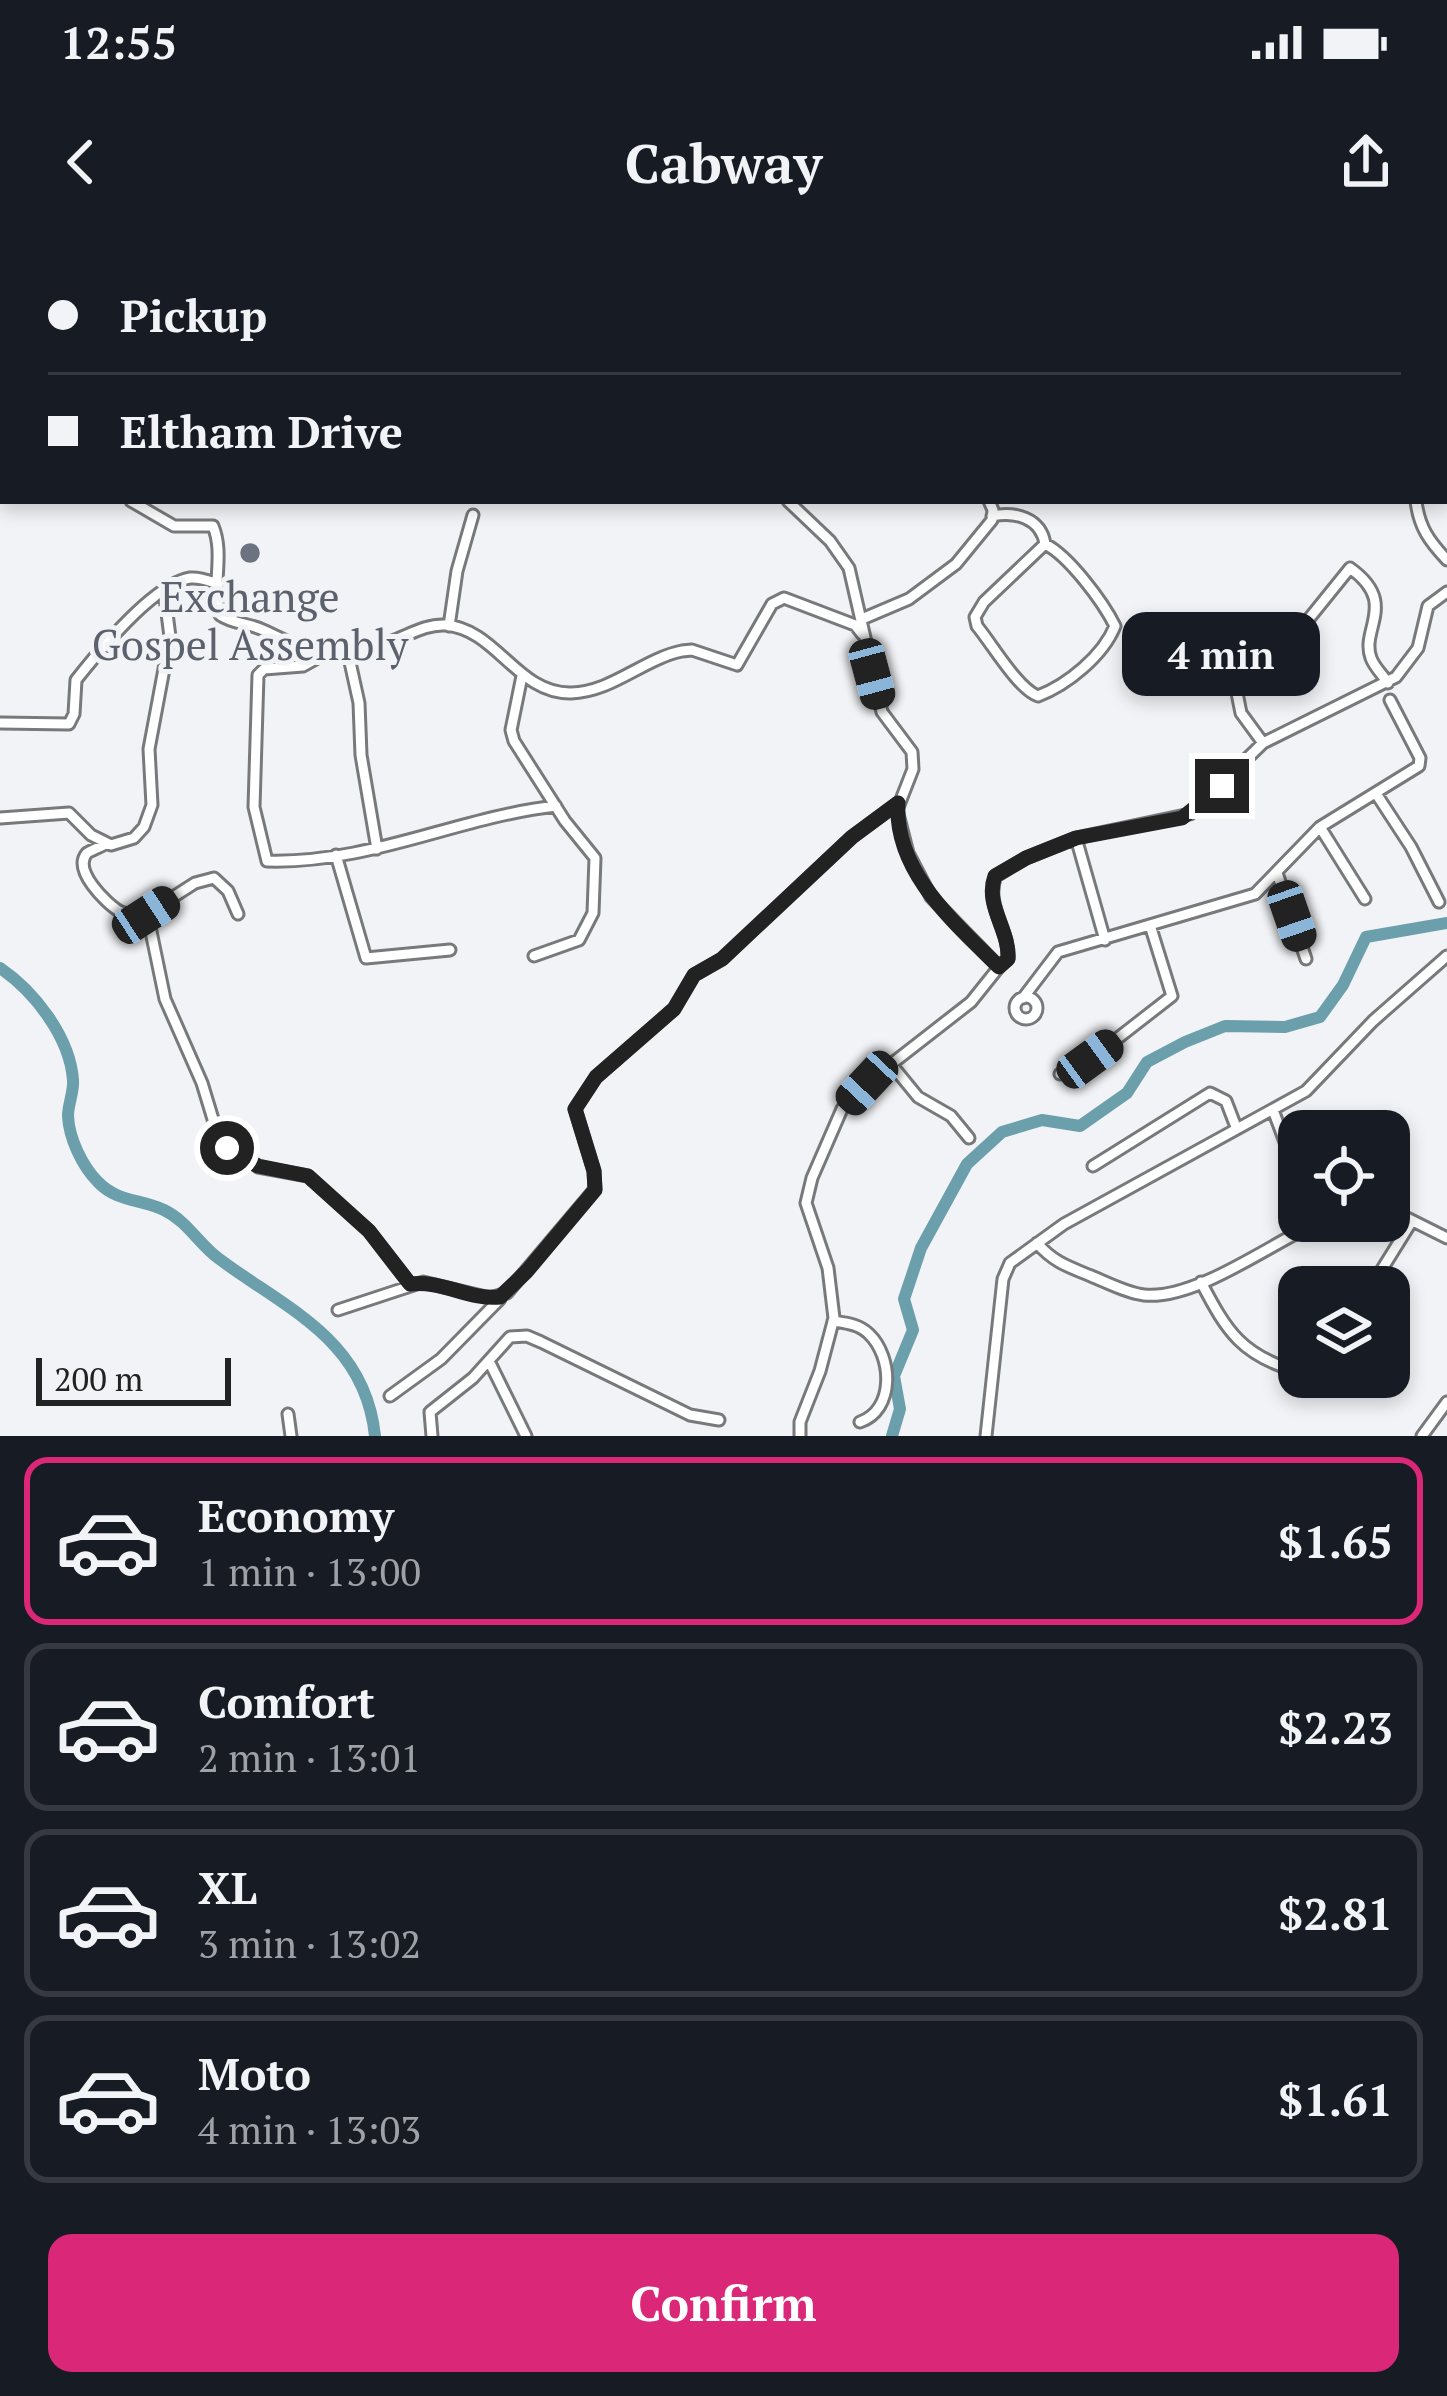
<!DOCTYPE html>
<meta charset="utf-8">
<style>
body{margin:0;font-family:"PT Serif",serif;background:#20242c;color:#f1f3f6;height:100vh;display:flex;flex-direction:column;font-size:45px;white-space:nowrap}
*{box-sizing:border-box;margin:0}
p{font-size:39px;color:#9ea1a6}
.icon{flex:none;width:66px;height:66px;fill:none;stroke:currentColor;stroke-width:2;stroke-linecap:round;stroke-linejoin:round}
.map{position:relative;height:1196px;overflow:hidden}
.panel{display:flex;flex-direction:column;background:#171b24;flex:1}
.panel>*{flex:none}
.top-card{position:absolute;left:0px;top:0px;width:1449px;height:264px;box-shadow:0 6px 18px #0003;display:grid;align-content:center;height:264px;padding:0 48px;background:#171b24}
.tools{position:absolute;left:1278px;top:870px;display:grid;gap:24px}
.tools a{display:grid;place-items:center;width:132px;height:132px;border-radius:24px;background:#171b24;box-shadow:0 6px 18px #0003;font-size:60px}
.scale{position:absolute;left:36px;bottom:30px;width:195px;box-sizing:border-box;padding-left:12px;border:6px solid #222223;border-top:0;font-size:33px;line-height:42px;white-space:nowrap;color:#222223;-webkit-text-stroke:9px #f2f3f6;paint-order:stroke}
.end{position:absolute;width:54px;height:54px;margin:-27px;border:15px solid #222223;background:#fff;box-shadow:0 0 0 6px #fff}
.from{border-radius:50%}
.bubble{position:absolute;height:84px;border-radius:24px;background:#171b24;box-shadow:0 6px 18px #0003;font-size:39px;font-weight:800;line-height:84px;text-align:center}
.car{position:absolute;width:36px;height:72px;margin:-36px -18px;border-radius:15px;box-shadow:0 0 9px 3px #0007;background:linear-gradient(#222 24%,#8ab4d8 0 40%,#222 0 76%,#8ab4d8 0 86%,#222 0)}
.top-card b{display:flex;align-items:center;gap:42px;height:114px;font-size:45px}
.top-card b+b{border-top:3px solid #363941}
.top-card i{width:30px;height:30px;background:#f1f3f6}
ul{padding:21px 0 0;list-style:none}
li{display:flex;align-items:center;gap:36px;height:168px;margin:0 24px 18px;padding:0 24px;border:6px solid #363941;border-radius:24px}
li div{flex:1}
li b{display:block;font-size:45px}
li em{font-style:normal;font-weight:800}
li.active{border-color:#db2777}
li>.icon{width:108px;height:108px;stroke-width:1.5}
.primary-button{display:flex;gap:24px;margin-top:auto;padding:24px 48px}
.primary-button a{flex:1;height:138px;border-radius:24px;background:#db2777;color:#fff;font-size:48px;font-weight:800;line-height:138px;text-align:center}
.status{display:flex;justify-content:space-between;align-items:center;height:84px;padding:0 60px;background:#171b24;direction:ltr}
.status svg{height:33px;fill:currentColor}
header{display:flex;justify-content:space-between;align-items:center;height:156px;padding:0 48px;background:#171b24;font-size:54px;font-weight:800}
.map>svg:first-child{display:block}
</style>
<div class="status"><b>12:55</b><svg viewBox="0 0 49 12"><path d="M0 12V9h3v3zM5 12V6h3v6zM10 12V3h3v9zM15 12V0h3v12zM26 1h20v11H26zM47 4h2v5h-2z"/></svg></div>
<header><svg class="icon" aria-label="back" viewBox="0 0 24 24"><path d="M15 5l-7 7 7 7"/></svg>Cabway<svg class="icon" aria-label="share" viewBox="0 0 24 24"><path d="M12 15V3M7 8l5-5 5 5M5 13v7h14v-7"/></svg></header>
<div class="map">
<svg width="1447" height="1196" viewBox="0 0 1447 1196">
<rect width="100%" height="100%" fill="#f2f3f6"/>
<g fill="none" stroke-linecap="round" stroke-linejoin="round">
<path stroke="#6b9fac" stroke-width="12" d="M0 728C34 751 70 797 73 840 74 852 68 864 68 876 69 898 82 926 98 942 117 962 141 959 164 970 187 981 199 1004 218 1018 286 1069 365 1099 375 1196
M892 1196 900 1169 894 1136 913 1090 904 1059 921 1008 967 924 1002 892 1042 880 1080 886 1127 853 1147 822 1185 802 1225 786 1285 787 1320 777 1343 745 1366 697 1447 683"/>
<g stroke="#78797b" stroke-width="15">
<path id="minor" d="M521 0 522 3
M1034 0 1038 3
M1288 0 1299 3
M345 3 361 0
M660 3 662 0
M1245 3 1247 0
M0 36 3 0
M1446 76H1447
M0 111 3 138
M0 156 3 157
M0 243 3 241
M131 261 174 286H213C225 315 211 346 220 375 233 384 248 383 263 390 321 417 327 424 392 401 409 395 426 384 445 385 497 389 517 454 571 453 612 452 643 419 682 411L692 410 737 425 772 364 784 358 855 385 862 394
M788 261 830 301 849 328 882 472 912 512 913 529 897 570 908 613 931 657 999 727 971 762 867 843 842 869 812 938 806 963 828 1028 834 1078 820 1131 800 1182V1196
M1416 261C1419 287 1429 301 1447 320
M992 276C1015 271 1041 278 1045 304 1069 316 1103 362 1115 386 1103 416 1067 445 1038 456 1018 449 992 404 977 386L975 377 984 362 1045 304
M862 379 909 359 956 324 992 280 993 270 989 261
M449 386 457 331 473 275
M348 413 359 463 361 515 377 609
M321 416 303 426 264 429 258 435 254 567 267 621C370 624 458 577 556 566
M522 436 511 490 514 501 565 581 595 618 593 673 579 700 534 716
M0 483 69 484 74 474 76 440C99 411 154 344 190 338 201 337 209 341 218 344
M1263 503 1241 473 1237 453 1291 401 1350 328C1399 363 1360 389 1371 418 1374 427 1383 435 1388 443
M1377 555 1411 607 1439 662
M0 578 69 573 91 595 111 605 134 598 144 587 152 565 149 509 170 397 164 349
M1320 587 1365 659
M1076 598 1105 700
M105 604C104 605 88 612 87 613 72 630 106 663 119 671 128 676 139 674 148 677L165 759 202 843 219 899 258 927 308 936 369 991 410 1044
M336 615 366 718 450 710
M1277 633 1306 719
M145 675 195 643 214 638 228 651 238 674
M999 727 1008 719C1010 690 984 665 996 636L1026 618 1076 598 1190 574 1263 503 1396 437 1418 408 1428 366 1447 352
M1015 768a11 11 0 1 1 22 0a11 11 0 1 1-22 0Z
M1023 758 1058 712 1255 654 1320 587 1419 526 1420 518 1390 460
M891 824 918 857 951 876 969 898
M1060 834 1091 819 1172 756 1150 685
M1273 870 1285 902 1299 919
M1093 926 1210 853 1226 861 1236 887
M1389 969 1447 998
M1037 1003C1053 1022 1069 1027 1091 1036 1108 1043 1127 1053 1144 1055 1190 1060 1258 1013 1299 992L1310 981
M1201 1042C1227 1092 1242 1116 1299 1132
M1371 1047 1412 981
M338 1070 423 1042 490 1058 507 1053 595 949 594 931 575 869 596 837 674 769 694 735 722 719 852 597 898 563
M833 1081C846 1083 859 1084 869 1094 893 1117 895 1170 860 1182
M489 1121 526 1196
M390 1156 441 1119 500 1059
M288 1174 291 1196
M432 1196 430 1172 473 1138 510 1097 527 1096 541 1102 690 1175 719 1180
M986 1196 1003 1039 1010 1023 1064 984 1306 851 1373 781 1447 716
M1422 1196 1447 1162"/>
</g>
<use href="#minor" stroke="#fff" stroke-width="9"/>
</g>
<g fill="none" stroke-linecap="round" stroke-linejoin="round">
<path stroke="#222223" stroke-width="15" d="M227 908 258 926 308 936 369 991 410 1044C442 1040 469 1060 500 1057L527 1031 595 950 594 931 575 869 596 837 674 769 694 735 722 719 852 597 898 563C894 632 955 683 999 727L1008 719C1010 690 984 665 995 636L1026 618 1076 598 1182 578 1222 546"/>
</g>
<circle fill="#6b7280" stroke="#f2f3f6" stroke-width="4.5" cx="250" cy="313" r="12"/>
<g text-anchor="middle" stroke-width="10" stroke-linejoin="round" paint-order="stroke">
<g font-size="42" fill="#5b616d" stroke="#f2f3f6">
<text x="250" y="372">Exchange<tspan x="250" dy="48">Gospel Assembly</tspan></text>
</g>
</g>
</svg>
<div class="tools">
<a><svg class="icon" aria-label="locate" viewBox="0 0 24 24"><circle cx="12" cy="12" r="6"/><path d="M12 2v4M12 18v4M2 12h4M18 12h4"/></svg></a>
<a><svg class="icon" aria-label="layers" viewBox="0 0 24 24"><path d="M12 4l9 5-9 5-9-5zM3 14l9 5 9-5"/></svg></a>
</div>
<div class="scale">200 m</div>
<i class="end from" style="left:227px;top:908px"></i>
<i class="end" style="left:1222px;top:546px"></i>
<div class="bubble" style="left:1122px;top:372px;width:198px">4 min</div>
<i class="car" style="left:872px;top:434px;rotate:165deg"></i>
<i class="car" style="left:146px;top:675px;rotate:57deg"></i>
<i class="car" style="left:1292px;top:676px;rotate:161deg"></i>
<i class="car" style="left:1090px;top:819px;rotate:54deg"></i>
<i class="car" style="left:867px;top:843px;rotate:223deg"></i>
<div class="top-card">
<b><i class="from"></i>Pickup</b>
<b><i></i>Eltham Drive</b>
</div>
</div>
<section class="panel">
<ul>
<li class="active"><svg class="icon" aria-label="car" viewBox="0 0 24 24"><path d="M5 17H2v-5l4-1 3-4h7l3 4 3 1v5h-3M9 17h6M6 11h13"/><circle cx="7" cy="17" r="2"/><circle cx="17" cy="17" r="2"/></svg><div><b>Economy</b><p>1 min · 13:00</p></div><em>$1.65</em></li>
<li><svg class="icon" aria-label="car" viewBox="0 0 24 24"><path d="M5 17H2v-5l4-1 3-4h7l3 4 3 1v5h-3M9 17h6M6 11h13"/><circle cx="7" cy="17" r="2"/><circle cx="17" cy="17" r="2"/></svg><div><b>Comfort</b><p>2 min · 13:01</p></div><em>$2.23</em></li>
<li><svg class="icon" aria-label="car" viewBox="0 0 24 24"><path d="M5 17H2v-5l4-1 3-4h7l3 4 3 1v5h-3M9 17h6M6 11h13"/><circle cx="7" cy="17" r="2"/><circle cx="17" cy="17" r="2"/></svg><div><b>XL</b><p>3 min · 13:02</p></div><em>$2.81</em></li>
<li><svg class="icon" aria-label="car" viewBox="0 0 24 24"><path d="M5 17H2v-5l4-1 3-4h7l3 4 3 1v5h-3M9 17h6M6 11h13"/><circle cx="7" cy="17" r="2"/><circle cx="17" cy="17" r="2"/></svg><div><b>Moto</b><p>4 min · 13:03</p></div><em>$1.61</em></li>
</ul>
<div class="primary-button"><a>Confirm</a></div>
</section>
